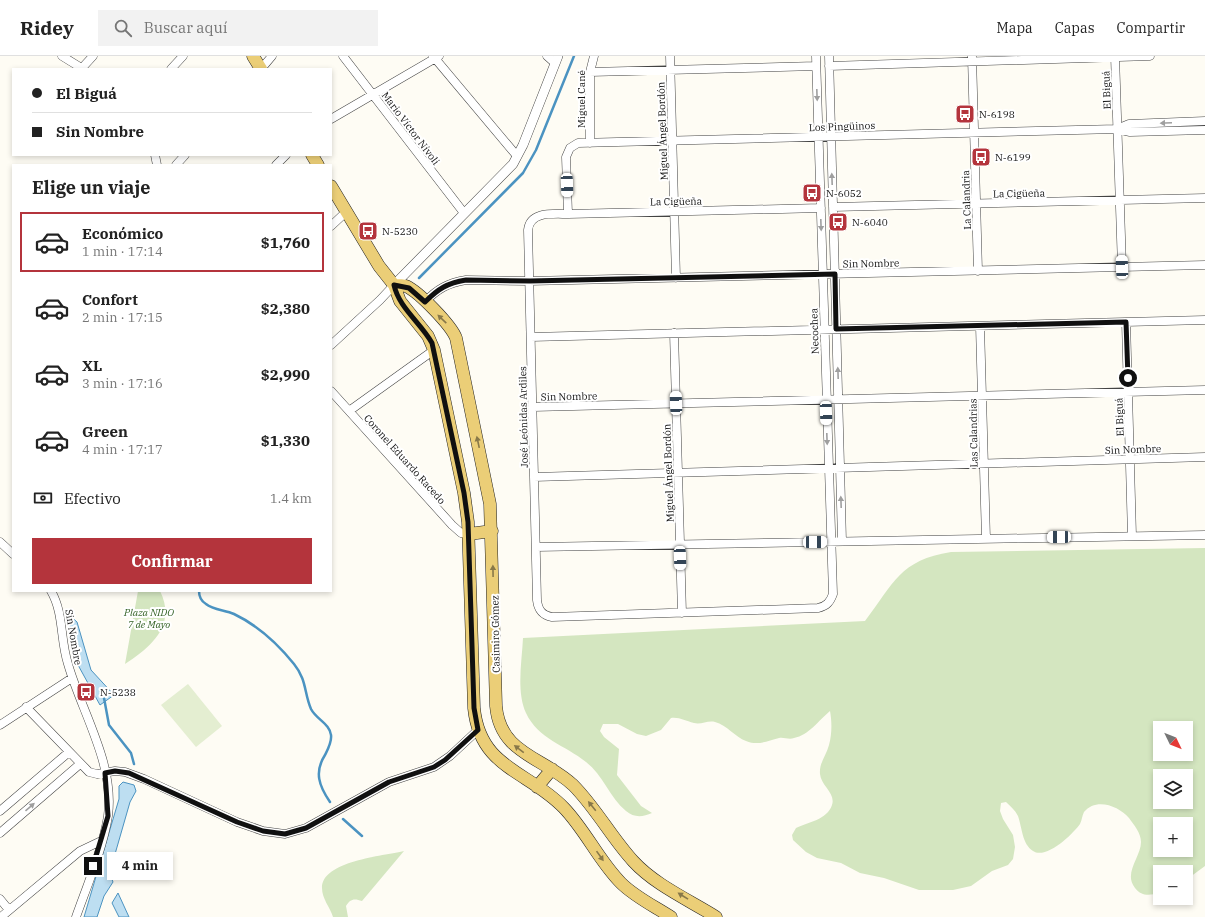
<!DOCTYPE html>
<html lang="es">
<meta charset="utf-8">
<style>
body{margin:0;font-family:"IBM Plex Serif",serif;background:#f2f2f2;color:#222;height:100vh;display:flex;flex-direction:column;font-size:15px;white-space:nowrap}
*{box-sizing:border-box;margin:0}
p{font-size:13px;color:#767676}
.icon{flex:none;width:22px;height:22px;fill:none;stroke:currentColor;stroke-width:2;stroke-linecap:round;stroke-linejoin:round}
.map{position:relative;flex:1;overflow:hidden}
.drawer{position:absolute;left:12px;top:108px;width:320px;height:428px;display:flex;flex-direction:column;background:#fff;border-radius:0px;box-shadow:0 2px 6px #0003}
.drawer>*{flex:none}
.guide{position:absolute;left:12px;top:12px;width:320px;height:88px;border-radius:0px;box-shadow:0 2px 6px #0003;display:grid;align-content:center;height:88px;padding:0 20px;background:#fff}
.needle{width:26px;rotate:133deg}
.tools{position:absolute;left:1153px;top:665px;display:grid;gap:8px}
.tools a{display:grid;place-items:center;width:40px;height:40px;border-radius:0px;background:#fff;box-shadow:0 2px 6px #0003;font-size:20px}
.end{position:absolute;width:18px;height:18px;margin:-9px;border:5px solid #101010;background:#fff;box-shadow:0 0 0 2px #fff}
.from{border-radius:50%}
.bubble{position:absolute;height:28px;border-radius:0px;background:#fff;box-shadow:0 2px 6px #0003;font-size:13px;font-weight:700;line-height:28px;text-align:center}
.car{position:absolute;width:12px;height:24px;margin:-12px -6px;border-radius:5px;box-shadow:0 0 3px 1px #0007;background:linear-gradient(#fff 24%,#345 0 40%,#fff 0 76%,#345 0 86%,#fff 0)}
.guide b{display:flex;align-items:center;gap:14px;height:38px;font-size:15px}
.guide b+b{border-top:1px solid #e0e0e0}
.guide i{width:10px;height:10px;background:#222}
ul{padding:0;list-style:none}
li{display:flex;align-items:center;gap:12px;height:60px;margin:0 8px 6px;padding:0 12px;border:2px solid transparent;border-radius:0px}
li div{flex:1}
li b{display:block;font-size:15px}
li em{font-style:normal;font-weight:700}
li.active{border-color:#b4343c}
li>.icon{width:36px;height:36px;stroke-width:1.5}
h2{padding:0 20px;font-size:18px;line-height:48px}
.pay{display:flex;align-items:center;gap:10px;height:44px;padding:0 20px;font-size:15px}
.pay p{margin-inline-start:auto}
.button{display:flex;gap:8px;margin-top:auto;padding:8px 20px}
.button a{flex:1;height:46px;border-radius:0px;background:#b4343c;color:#fff;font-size:16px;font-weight:700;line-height:46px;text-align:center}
header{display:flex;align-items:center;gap:24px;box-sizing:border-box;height:56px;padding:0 20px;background:#fff;border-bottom:1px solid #e0e0e0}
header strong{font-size:19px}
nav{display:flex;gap:22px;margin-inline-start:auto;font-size:14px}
.search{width:280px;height:36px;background:#f2f2f2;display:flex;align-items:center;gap:10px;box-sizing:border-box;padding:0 14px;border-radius:0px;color:#767676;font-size:15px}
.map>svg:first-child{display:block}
</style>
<header>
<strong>Ridey</strong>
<div class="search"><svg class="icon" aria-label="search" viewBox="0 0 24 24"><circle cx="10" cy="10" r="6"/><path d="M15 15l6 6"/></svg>Buscar aquí</div>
<nav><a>Mapa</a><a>Capas</a><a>Compartir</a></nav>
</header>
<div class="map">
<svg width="1205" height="861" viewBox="0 0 1205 861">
<rect width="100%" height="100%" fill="#fefcf4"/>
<path fill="#d4e6c0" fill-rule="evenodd" d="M1205 492V810L1186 824V816H1160V837C1150 839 1142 841 1135 832 1123 817 1141 801 1141 786 1141 777 1134 769 1129 762 1119 750 1096 741 1084 756 1082 760 1082 764 1080 768 1073 778 1046 804 1033 795 1022 788 1022 771 1018 760 1015 754 1010 750 1006 746L1001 747 1000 755 1003 763 1013 779 1015 791 1013 803 1008 809 992 815 971 830 953 834H919L884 822 860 817 841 807 817 802 806 796 793 784 792 779 796 772C808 766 827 764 832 749 836 737 821 730 820 718 819 707 826 700 829 689 832 678 832 666 830 655 818 665 809 679 794 682 789 684 784 681 779 682 767 685 758 690 746 685 735 681 727 669 715 666 708 664 701 669 694 667 685 665 680 661 671 662L661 674 646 680 637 678 618 668H603L600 675 604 681 619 693 617 719 641 750 652 757C643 761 634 762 626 755 610 742 603 719 586 706 565 689 538 683 526 657 516 635 522 605 523 582L865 565C894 527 900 504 951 496ZM1160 672H1186V698H1160ZM1160 720H1186V746H1160ZM1160 768H1186V794H1160Z
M138 535H160C177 569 151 591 125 608Z
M404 795 362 845C354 842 350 843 346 850L348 861H333C330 851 322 843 322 832 322 805 383 800 404 795Z"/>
<path fill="#e4eed1" d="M188 628 222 670 196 691 161 649Z"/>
<path fill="#bddef1" stroke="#4b93c1" d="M68 558 77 566 91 614 114 639 100 649 78 609 69 579Z
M123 726 134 729 136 735 130 746 111 812V821L113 826 104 840 97 861H84L119 743V730Z
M118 837 129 861H119L112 847Z"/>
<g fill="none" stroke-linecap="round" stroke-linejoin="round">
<path stroke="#4b93c1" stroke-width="2.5" d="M419 222 523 117 536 94 574 0
M199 535C199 540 201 545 206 548 213 554 225 554 234 558 257 569 278 588 294 608 307 624 304 637 311 653 316 663 330 668 331 679 332 686 328 693 325 699 314 716 319 730 330 746
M104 642 109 669 131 697 134 708
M343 763 362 780"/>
<g stroke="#434343" stroke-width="9">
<path id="minor" d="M62 0 83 13
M343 0 464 157
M433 0 517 100
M547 0 555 7
M670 0 676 222
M816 0 833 538C830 546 827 550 818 552L552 561C542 559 538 554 537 544L528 174C530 155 553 158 568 158L821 152
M829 0 842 485
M1115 0 1122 211
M972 1 978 215
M829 10 1150 0
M82 12 93 0
M171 13 183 0
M261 13 272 0
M590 16 816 10
M331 63 439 0
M1117 73 1129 68 1205 65
M590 87V16L594 0
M155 99 157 109
M176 109 185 99
M276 109 286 99
M833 151 1205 142
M568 158 566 101 570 92 578 87 1117 73 1130 76 1205 74
M331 170 346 156
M425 246C437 233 448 227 466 224L529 225 1205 209
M1126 266 1132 480
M980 270 986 483
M674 277 682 557
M531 281 1205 264
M331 289 380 244 394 229
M331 335 452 469 461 477 469 478
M533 351 1205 334
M349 355 434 294
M534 421 1205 401
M0 486 13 498
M536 491 1205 479
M51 535C64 557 60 584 68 608 82 657 115 708 108 760 103 792 87 830 76 861
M26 651 89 716 97 718 115 715 125 716 144 723 237 766 263 775 285 778 306 772 389 726 434 711 450 700 478 674
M0 669 72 622
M0 755 69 696
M0 777 80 708
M0 843 9 854
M1 861 80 795 101 785"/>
</g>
<g stroke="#434343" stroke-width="10">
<path id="tertiary" d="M394 229 513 108 523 89 558 0"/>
</g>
<g stroke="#212121" stroke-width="13">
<path id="primary" d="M253 0 261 13
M312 99 318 109
M331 130 379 210 394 229 400 245 428 280 434 294 464 437 468 466 474 652C480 713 529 715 564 752 586 775 599 805 621 827 635 841 654 850 671 861
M394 229C398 229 402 229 406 230 419 236 451 269 456 282L490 448 496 650C500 698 543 701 573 729 596 752 611 781 633 805 655 829 689 844 716 861
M469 478 492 475
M537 731 552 713"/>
</g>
<use href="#minor" stroke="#fff" stroke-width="8"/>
<use href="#tertiary" stroke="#fff" stroke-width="9"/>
<use href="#primary" stroke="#ebce77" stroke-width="12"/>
</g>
<defs><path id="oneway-solid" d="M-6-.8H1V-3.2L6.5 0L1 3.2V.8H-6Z"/></defs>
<g fill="#9f9f9f">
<use href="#oneway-solid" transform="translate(817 39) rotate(88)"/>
<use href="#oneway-solid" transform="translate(1166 67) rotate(178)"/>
<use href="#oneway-solid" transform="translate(832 123) rotate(-92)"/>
<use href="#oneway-solid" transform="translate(821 169) rotate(88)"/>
<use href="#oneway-solid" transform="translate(838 317) rotate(-92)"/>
<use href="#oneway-solid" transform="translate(827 383) rotate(88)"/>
<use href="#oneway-solid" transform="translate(841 446) rotate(-92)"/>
<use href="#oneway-solid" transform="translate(30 751) rotate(-41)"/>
</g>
<g fill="#887849">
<use href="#oneway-solid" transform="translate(442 263) rotate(-136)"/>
<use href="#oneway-solid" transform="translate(478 386) rotate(-102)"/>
<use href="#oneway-solid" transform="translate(493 515) rotate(-91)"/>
<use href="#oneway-solid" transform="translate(519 693) rotate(-143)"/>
<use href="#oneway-solid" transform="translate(592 750) rotate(-129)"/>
<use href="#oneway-solid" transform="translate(600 800) rotate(55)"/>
<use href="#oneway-solid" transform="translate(683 840) rotate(-148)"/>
</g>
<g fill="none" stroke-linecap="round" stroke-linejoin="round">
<path stroke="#101010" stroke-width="5" d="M93 810 108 760 105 717 115 715 129 717 237 766 263 775 285 778 306 772 389 726 434 711 445 704 478 674 474 652 468 466 464 437 432 287C421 267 399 252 394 229L409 232 425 246C438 233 447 227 466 224L530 225 835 218 836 273 1126 266 1128 322"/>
</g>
<defs>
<g id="bus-square" transform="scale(1)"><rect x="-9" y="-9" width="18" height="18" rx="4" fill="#b4343c" stroke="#fff"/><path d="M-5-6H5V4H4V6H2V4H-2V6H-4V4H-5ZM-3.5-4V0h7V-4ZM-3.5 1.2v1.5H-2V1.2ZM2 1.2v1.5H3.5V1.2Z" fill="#fff"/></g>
</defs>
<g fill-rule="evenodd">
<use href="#bus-square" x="965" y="58"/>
<use href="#bus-square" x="981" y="101"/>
<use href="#bus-square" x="812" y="137"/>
<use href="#bus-square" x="838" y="166"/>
<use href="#bus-square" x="368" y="175"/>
<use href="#bus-square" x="86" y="636"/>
</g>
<g text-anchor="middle" stroke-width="4" stroke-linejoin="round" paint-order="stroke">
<g font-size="10" fill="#101010" stroke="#fff">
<text transform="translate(1106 34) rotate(-92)" y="4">El Biguá</text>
<text transform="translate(581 43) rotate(-90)" y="4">Miguel Cané</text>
<text transform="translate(842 70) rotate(-2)" y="4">Los Pingüinos</text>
<text transform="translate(411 72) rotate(53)" y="4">Mario Víctor Nívoli</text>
<text transform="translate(662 75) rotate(-92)" y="4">Miguel Ángel Bordón</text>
<text transform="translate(1019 137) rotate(-1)" y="4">La Cigüeña</text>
<text transform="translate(966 144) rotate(-92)" y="4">La Calandria</text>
<text transform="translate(676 145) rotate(-1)" y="4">La Cigüeña</text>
<text transform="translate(871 207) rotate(-1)" y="4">Sin Nombre</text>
<text transform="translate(814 275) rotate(-92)" y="4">Necochea</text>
<text transform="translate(569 340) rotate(-1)" y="4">Sin Nombre</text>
<text transform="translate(523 361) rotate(-91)" y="4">José Leónidas Ardiles</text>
<text transform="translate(1119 361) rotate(-92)" y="4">El Biguá</text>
<text transform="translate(973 377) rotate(-91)" y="4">Las Calandrias</text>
<text transform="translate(1133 393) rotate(-2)" y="4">Sin Nombre</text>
<text transform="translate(405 403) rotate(48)" y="4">Coronel Eduardo Racedo</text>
<text transform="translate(668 417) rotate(-92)" y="4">Miguel Ángel Bordón</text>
<text transform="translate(495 578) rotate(-91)" y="4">Casimiro Gómez</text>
<text transform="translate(74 581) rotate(80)" y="4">Sin Nombre</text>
</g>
<g font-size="10" fill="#101010" stroke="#fff" text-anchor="start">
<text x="979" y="62">N-6198</text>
<text x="995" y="105">N-6199</text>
<text x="826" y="141">N-6052</text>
<text x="852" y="170">N-6040</text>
<text x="382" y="179">N-5230</text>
<text x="100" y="640">N-5238</text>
</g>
<g font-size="10" font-style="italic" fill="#336226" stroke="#fff">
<text x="149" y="560">Plaza NIDO<tspan x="149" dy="12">7 de Mayo</tspan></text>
</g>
</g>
</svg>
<div class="tools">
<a><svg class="needle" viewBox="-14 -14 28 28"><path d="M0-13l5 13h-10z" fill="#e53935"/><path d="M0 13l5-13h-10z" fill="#767676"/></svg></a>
<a><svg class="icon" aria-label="layers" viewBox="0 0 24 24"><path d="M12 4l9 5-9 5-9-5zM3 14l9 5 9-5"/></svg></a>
<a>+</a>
<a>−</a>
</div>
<i class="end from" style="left:1128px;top:322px"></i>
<i class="end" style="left:93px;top:810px"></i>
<div class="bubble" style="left:107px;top:796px;width:66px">4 min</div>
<i class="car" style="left:567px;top:129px;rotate:178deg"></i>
<i class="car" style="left:1122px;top:211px;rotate:358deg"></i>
<i class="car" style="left:676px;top:347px;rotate:358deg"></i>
<i class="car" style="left:826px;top:357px;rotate:178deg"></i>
<i class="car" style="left:1059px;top:481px;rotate:269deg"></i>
<i class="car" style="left:815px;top:486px;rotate:89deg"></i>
<i class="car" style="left:680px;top:502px;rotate:178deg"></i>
<div class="guide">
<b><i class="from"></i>El Biguá</b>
<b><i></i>Sin Nombre</b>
</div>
<section class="drawer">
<h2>Elige un viaje</h2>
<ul>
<li class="active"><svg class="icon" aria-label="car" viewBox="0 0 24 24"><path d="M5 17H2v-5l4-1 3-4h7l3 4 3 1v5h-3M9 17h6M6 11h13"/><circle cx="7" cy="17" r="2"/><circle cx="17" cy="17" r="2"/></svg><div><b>Económico</b><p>1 min · 17:14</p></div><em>$1,760</em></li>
<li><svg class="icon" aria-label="car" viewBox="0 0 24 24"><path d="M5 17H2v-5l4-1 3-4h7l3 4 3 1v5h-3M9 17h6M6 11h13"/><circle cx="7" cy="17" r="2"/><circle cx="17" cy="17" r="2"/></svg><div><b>Confort</b><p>2 min · 17:15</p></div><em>$2,380</em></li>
<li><svg class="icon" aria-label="car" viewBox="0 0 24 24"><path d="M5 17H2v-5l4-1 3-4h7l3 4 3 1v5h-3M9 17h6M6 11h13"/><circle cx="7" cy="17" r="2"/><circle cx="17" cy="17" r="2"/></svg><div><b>XL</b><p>3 min · 17:16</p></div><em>$2,990</em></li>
<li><svg class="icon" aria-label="car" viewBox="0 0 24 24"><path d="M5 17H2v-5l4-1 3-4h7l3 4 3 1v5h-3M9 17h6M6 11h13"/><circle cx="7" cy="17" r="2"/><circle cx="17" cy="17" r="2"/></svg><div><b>Green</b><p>4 min · 17:17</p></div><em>$1,330</em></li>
</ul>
<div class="pay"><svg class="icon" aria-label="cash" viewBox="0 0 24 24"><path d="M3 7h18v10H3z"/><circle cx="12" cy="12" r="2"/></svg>Efectivo<p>1.4 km</p></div>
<div class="button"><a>Confirmar</a></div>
</section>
</div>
